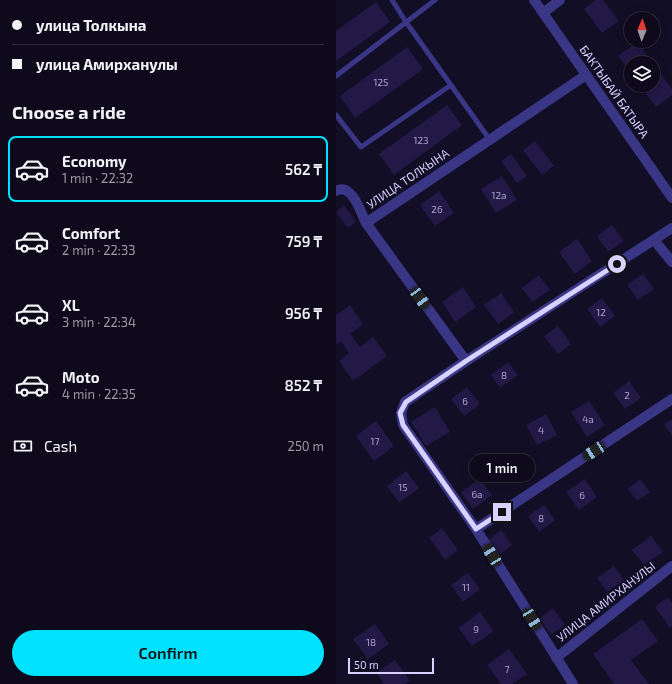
<!DOCTYPE html>
<meta charset="utf-8">
<style>
body{margin:0;font-family:"Exo 2",sans-serif;background:#171325;color:#f1f3f6;height:100vh;display:flex;flex-direction:column;font-size:15px;white-space:nowrap}
*{box-sizing:border-box;margin:0}
p{font-size:13px;color:#9b9aa3}
.icon{flex:none;width:22px;height:22px;fill:none;stroke:currentColor;stroke-width:2;stroke-linecap:round;stroke-linejoin:round}
.map{position:relative;flex:1;overflow:hidden}
.sheet{display:flex;flex-direction:column;background:#0e0a1c;width:336px}
.sheet>*{flex:none}
.guide{display:grid;align-content:center;height:88px;padding:0 12px;background:#0e0a1c}
.needle{width:26px;rotate:2deg}
.fabs{position:absolute;left:288px;top:12px;display:grid;gap:8px}
.fabs a{display:grid;place-items:center;width:36px;height:36px;border-radius:50%;background:#0e0a1c;box-shadow:0 2px 10px #0003,0 0 0 1px #2e2b3b;font-size:20px}
.scale{position:absolute;left:12px;bottom:10px;width:86px;box-sizing:border-box;padding-left:4px;border:2px solid #d7d2ff;border-top:0;font-size:11px;line-height:14px;white-space:nowrap;color:#d7d2ff;-webkit-text-stroke:3px #120e25;paint-order:stroke}
.end{position:absolute;width:18px;height:18px;margin:-9px;border:5px solid #d7d2ff;background:#111;box-shadow:0 0 0 2px #111}
.from{border-radius:50%}
.bubble{position:absolute;height:28px;border-radius:14px;background:#0e0a1c;box-shadow:0 2px 10px #0003,0 0 0 1px #2e2b3b;font-size:13px;font-weight:600;line-height:28px;text-align:center}
.car{position:absolute;width:12px;height:24px;margin:-12px -6px;border-radius:5px;box-shadow:0 0 3px 1px #0007;background:linear-gradient(#222 24%,#8ab4d8 0 40%,#222 0 76%,#8ab4d8 0 86%,#222 0)}
.guide b{display:flex;align-items:center;gap:14px;height:38px;font-size:15px}
.guide b+b{border-top:1px solid #2e2b3b}
.guide i{width:10px;height:10px;background:#f1f3f6}
ul{padding:0;list-style:none}
li{display:flex;align-items:center;gap:12px;height:66px;margin:0 8px 6px;padding:0 4px;border:2px solid transparent;border-radius:8px}
li div{flex:1}
li b{display:block;font-size:15px}
li em{font-style:normal;font-weight:600}
li.selected{border-color:#00e2fd}
li>.icon{width:36px;height:36px;stroke-width:1.5}
h2{padding:0 12px;font-size:18px;line-height:48px}
.pay{display:flex;align-items:center;gap:10px;height:44px;padding:0 12px;font-size:15px}
.pay p{margin-inline-start:auto}
.primary-button{display:flex;gap:8px;margin-top:auto;padding:8px 12px}
.primary-button a{flex:1;height:46px;border-radius:24px;background:#00e2fd;color:#111;font-size:16px;font-weight:600;line-height:46px;text-align:center}
main{display:flex;flex:1;min-height:0}
.map>svg:first-child{display:block}
</style>
<main>
<section class="sheet">
<div class="guide">
<b><i class="from"></i>улица Толкына</b>
<b><i></i>улица Амирханулы</b>
</div>
<h2>Choose a ride</h2>
<ul>
<li class="selected"><svg class="icon" aria-label="car" viewBox="0 0 24 24"><path d="M5 17H2v-5l4-1 3-4h7l3 4 3 1v5h-3M9 17h6M6 11h13"/><circle cx="7" cy="17" r="2"/><circle cx="17" cy="17" r="2"/></svg><div><b>Economy</b><p>1 min · 22:32</p></div><em>562 ₸</em></li>
<li><svg class="icon" aria-label="car" viewBox="0 0 24 24"><path d="M5 17H2v-5l4-1 3-4h7l3 4 3 1v5h-3M9 17h6M6 11h13"/><circle cx="7" cy="17" r="2"/><circle cx="17" cy="17" r="2"/></svg><div><b>Comfort</b><p>2 min · 22:33</p></div><em>759 ₸</em></li>
<li><svg class="icon" aria-label="car" viewBox="0 0 24 24"><path d="M5 17H2v-5l4-1 3-4h7l3 4 3 1v5h-3M9 17h6M6 11h13"/><circle cx="7" cy="17" r="2"/><circle cx="17" cy="17" r="2"/></svg><div><b>XL</b><p>3 min · 22:34</p></div><em>956 ₸</em></li>
<li><svg class="icon" aria-label="car" viewBox="0 0 24 24"><path d="M5 17H2v-5l4-1 3-4h7l3 4 3 1v5h-3M9 17h6M6 11h13"/><circle cx="7" cy="17" r="2"/><circle cx="17" cy="17" r="2"/></svg><div><b>Moto</b><p>4 min · 22:35</p></div><em>852 ₸</em></li>
</ul>
<div class="pay"><svg class="icon" aria-label="cash" viewBox="0 0 24 24"><path d="M3 7h18v10H3z"/><circle cx="12" cy="12" r="2"/></svg>Cash<p>250 m</p></div>
<div class="primary-button"><a>Confirm</a></div>
</section>
<div class="map">
<svg width="336" height="684" viewBox="0 0 336 684">
<rect width="100%" height="100%" fill="#120e25"/>
<path fill="#221947" d="M260 0H267L283 21 266 33 248 9Z
M40 2 54 22 0 61V31Z
M301 42 336 89V95L320 107 304 85H317V63H295V73L282 56Z
M71 47 87 69 19 118 4 96Z
M111 105 126 125 58 175 43 154Z
M199 141 218 166 206 175 187 150Z
M175 154 191 176 181 183 165 161Z
M166 176 181 200 160 213 145 189Z
M103 191 118 213 99 226 84 205Z
M8 205 20 222 12 228 0 212Z
M276 225 288 241 272 252 261 236Z
M241 239 256 261 239 274 223 252Z
M307 274 318 289 302 300 291 285Z
M203 275 214 290 196 302 186 288Z
M127 287 140 307 119 322 106 302Z
M165 293 178 312 162 324 148 305Z
M266 298 279 316 264 327 251 309Z
M14 305 27 324 14 334 24 347 37 337 51 356 17 381 3 361 13 353 5 341 0 344V315Z
M222 326 235 344 222 354 208 336Z
M172 362 182 375 164 388 155 375Z
M293 381 305 398 289 409 277 393Z
M131 387 144 404 128 416 115 399Z
M253 401 269 425 251 437 235 412Z
M99 407 114 432 90 446 75 422Z
M210 414 221 435 201 445 190 425Z
M336 419V436L328 424Z
M40 421 58 446 38 461 20 436Z
M70 471 83 488 63 503 51 486Z
M144 479 156 495 137 509 125 492Z
M249 479 261 497 243 510 230 492Z
M304 479 314 492 301 501 292 489Z
M208 505 219 520 203 532 192 516Z
M106 528 122 550 109 560 93 538Z
M165 530 176 545 163 555 152 540Z
M315 536 327 552 308 565 296 550Z
M278 566 288 580 271 592 261 578Z
M132 573 144 589 127 602 115 585Z
M332 597 336 603V626L334 628 319 607Z
M217 608 229 625 215 635 203 619Z
M144 612 158 631 136 646 122 628Z
M306 619 322 641 295 660 313 684H278L257 654Z
M39 624 53 644 32 659 17 639Z
M173 649 191 674 176 684H165L151 665Z
M59 660 74 681 69 684H48L40 673Z"/>
<g fill="none" stroke-linecap="round" stroke-linejoin="round">
<path stroke="#3a3686" stroke-width="5" d="M56 0 70 22 154 140
M0 76 99 0
M0 115 25 147 115 85"/>
<path stroke="#3a3686" stroke-width="10" d="M207 13 224 0
M0 191C16 182 25 213 30 223
M318 240 336 262
M130 361 30 223 250 75
M140 529 336 399
M220 658 336 566
M237 684 140 529 67 425 65 413 69 402 130 361 336 228"/>
<path stroke="#3a3686" stroke-width="10" d="M198 0 336 198"/>
</g>
<g fill="none" stroke-linecap="round" stroke-linejoin="round">
<path stroke="#d7d2ff" stroke-width="5" d="M166 512 140 529 67 425 64 413 70 402 130 361 281 264"/>
</g>
<g text-anchor="middle" stroke-width="3" stroke-linejoin="round" paint-order="stroke">
<g font-size="10" fill="#aaa4d1">
<text x="45" y="86">125</text>
<text x="85" y="144">123</text>
<text x="163" y="199">12а</text>
<text x="101" y="213">26</text>
<text x="265" y="316">12</text>
<text x="168" y="379">8</text>
<text x="291" y="399">2</text>
<text x="129" y="405">6</text>
<text x="252" y="423">4а</text>
<text x="205" y="434">4</text>
<text x="39" y="445">17</text>
<text x="67" y="491">15</text>
<text x="141" y="498">6а</text>
<text x="246" y="499">6</text>
<text x="205" y="522">8</text>
<text x="130" y="591">11</text>
<text x="140" y="633">9</text>
<text x="35" y="646">18</text>
<text x="171" y="673">7</text>
</g>
<g font-size="12" fill="#d7d2ff" stroke="#120e25">
<text transform="translate(278 92) rotate(55)" y="4">БАКТЫБАЙ БАТЫРА</text>
<text transform="translate(72 179) rotate(-34)" y="4">УЛИЦА ТОЛКЫНА</text>
<text transform="translate(270 602) rotate(-38)" y="4">УЛИЦА АМИРХАНУЛЫ</text>
</g>
</g>
</svg>
<div class="fabs">
<a><svg class="needle" viewBox="-14 -14 28 28"><path d="M0-13l5 13h-10z" fill="#e53935"/><path d="M0 13l5-13h-10z" fill="#9b9aa3"/></svg></a>
<a><svg class="icon" aria-label="layers" viewBox="0 0 24 24"><path d="M12 4l9 5-9 5-9-5zM3 14l9 5 9-5"/></svg></a>
</div>
<div class="scale">50 m</div>
<i class="end from" style="left:281px;top:264px"></i>
<i class="end" style="left:166px;top:512px"></i>
<div class="bubble" style="left:133px;top:454px;width:66px">1 min</div>
<i class="car" style="left:84px;top:298px;rotate:144deg"></i>
<i class="car" style="left:258px;top:451px;rotate:237deg"></i>
<i class="car" style="left:156px;top:555px;rotate:328deg"></i>
<i class="car" style="left:196px;top:619px;rotate:148deg"></i>
</div>
</main>
